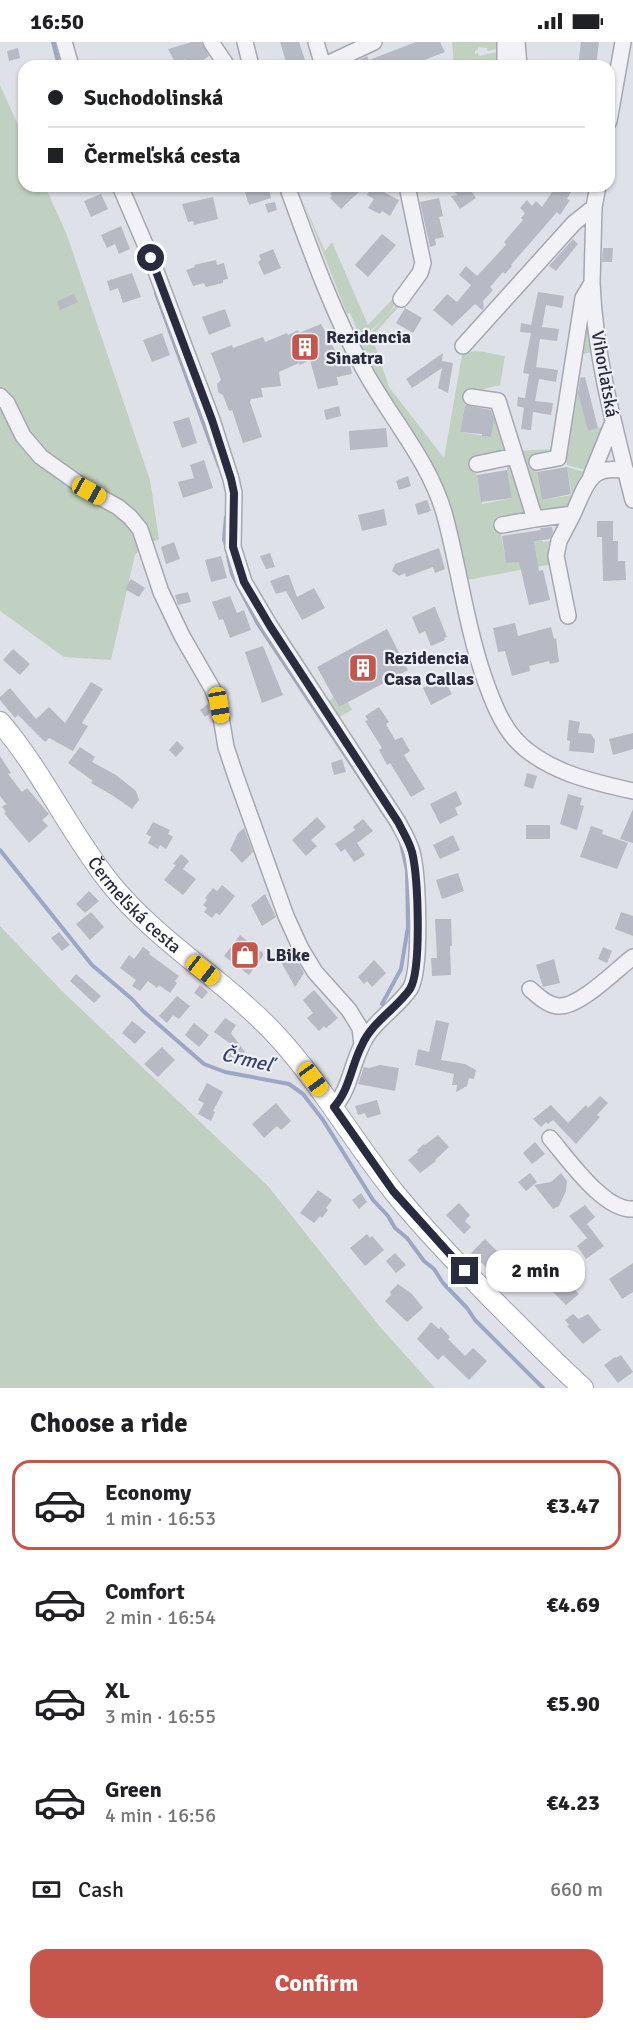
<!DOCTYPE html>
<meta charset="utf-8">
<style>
body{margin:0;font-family:Signika,sans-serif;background:#f6f6f6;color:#202124;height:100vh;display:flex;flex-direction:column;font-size:22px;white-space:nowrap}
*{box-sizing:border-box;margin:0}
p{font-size:20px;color:#757577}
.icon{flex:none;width:33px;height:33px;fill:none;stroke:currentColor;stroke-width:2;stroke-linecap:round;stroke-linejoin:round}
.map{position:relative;height:1346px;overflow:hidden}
.drawer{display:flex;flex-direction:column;background:#fff;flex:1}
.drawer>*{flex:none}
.top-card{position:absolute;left:18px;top:18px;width:597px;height:132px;border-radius:18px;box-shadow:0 2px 4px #0004;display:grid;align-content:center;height:132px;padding:0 30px;background:#fff}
.end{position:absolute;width:27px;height:27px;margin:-14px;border:8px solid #292c3e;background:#fff;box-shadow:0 0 0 3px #fff}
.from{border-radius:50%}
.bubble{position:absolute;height:42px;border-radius:18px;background:#fff;box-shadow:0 2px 4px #0004;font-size:20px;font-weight:800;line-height:42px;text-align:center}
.car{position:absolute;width:18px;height:36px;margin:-18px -9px;border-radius:8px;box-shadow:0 0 4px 2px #0007;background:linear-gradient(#f5c518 24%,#345 0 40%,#f5c518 0 76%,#345 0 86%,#f5c518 0)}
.top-card b{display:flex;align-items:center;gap:21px;height:57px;font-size:22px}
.top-card b+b{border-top:2px solid #e0e0e0}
.top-card i{width:15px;height:15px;background:#202124}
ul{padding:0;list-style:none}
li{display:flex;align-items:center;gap:18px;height:90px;margin:0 12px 9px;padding:0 18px;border:3px solid transparent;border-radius:18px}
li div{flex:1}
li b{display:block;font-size:22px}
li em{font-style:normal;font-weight:800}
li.current{border-color:#c6564b}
li>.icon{width:54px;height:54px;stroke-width:1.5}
h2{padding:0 30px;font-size:27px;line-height:72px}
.pay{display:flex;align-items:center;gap:15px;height:66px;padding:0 30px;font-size:22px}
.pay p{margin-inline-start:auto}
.action{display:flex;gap:12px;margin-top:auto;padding:12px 30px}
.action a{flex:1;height:69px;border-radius:18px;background:#c6564b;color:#fff;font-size:24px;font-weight:800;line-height:69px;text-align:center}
.status{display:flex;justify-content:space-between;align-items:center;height:42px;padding:0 30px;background:#fff;direction:ltr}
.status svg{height:16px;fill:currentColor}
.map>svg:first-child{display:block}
</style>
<div class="status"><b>16:50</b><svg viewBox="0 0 49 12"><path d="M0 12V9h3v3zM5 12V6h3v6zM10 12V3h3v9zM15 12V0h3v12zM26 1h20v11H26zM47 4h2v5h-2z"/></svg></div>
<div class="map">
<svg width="633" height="1346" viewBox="0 0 633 1346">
<rect width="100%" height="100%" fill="#dfe1e8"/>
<path fill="#c1d1c1" d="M452 0H502V6L487 9V6L478 5V8L475 9V12L478 11 479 14 502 9 498 24H454Z
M0 43 24 96V144H45L67 193 150 438 159 497 144 504 135 513 111 618 64 615 0 569Z
M411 148 430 231 372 294 389 345 444 416 462 313C473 305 492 312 505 314L500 343 467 351 460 390 491 395 495 368 507 410 474 418 482 462 512 456 507 428V423L510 421 528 471 499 479 506 521 537 517 534 499 542 498 543 500 550 499 548 505 554 507 553 522 467 538 450 466 442 445 414 392 381 342 360 302 417 241Z
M302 157 325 209 332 200 368 283 398 251V244C404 264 374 285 361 297L350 271 347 272Z
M586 260H588L595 309 580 313V324L577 325 578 330 576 331 578 336 575 337 588 389 604 384C604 401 597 415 589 429L567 423 564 401Z
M553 407V411L534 415 542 458 572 453 567 425 585 430 566 467 539 469 517 409Z
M333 655 339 665 348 660 352 668 337 676 328 660Z
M0 884 63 950 268 1144 381 1286 435 1346H0Z"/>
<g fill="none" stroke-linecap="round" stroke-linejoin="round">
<path stroke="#9ca7c6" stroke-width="4" d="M53 0 59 24
M156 251 219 424
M226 475 224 497 227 507
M228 514 232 532 258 582 395 788
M0 808 92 923 132 957 143 969 204 1022 225 1030 289 1042 303 1052 323 1078 373 1158 388 1174 395 1186 407 1196 424 1219 434 1227 443 1241 467 1266 475 1278 543 1346
M382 962 401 927 408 885 407 828 400 797"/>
</g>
<path fill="#b7b9c4" d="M192 0H201L209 14 195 24H190L185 17 176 22 168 7Z
M280 0H299L305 18 287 23Z
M416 0H440L445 10 419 20 421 24H355L358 23 357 19 367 14 369 18Z
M581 0H599L596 24H578Z
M18 6 20 16 9 19 7 9Z
M243 144H268L271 156 249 163Z
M339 144H365L341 167 330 156 332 154 330 152Z
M372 144 399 158 390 174 382 169 380 172 368 166 374 157 367 153Z
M451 144H468L476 156 460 167 451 154 457 153Z
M556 144H562L571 150 567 157 570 158 560 173 557 170 511 223 512 224 505 232 503 230 490 245 493 248 483 259 484 266 482 268 475 262 452 284 433 268 447 252 457 260 471 243 459 233 466 224 477 234 506 203 504 200 523 178 521 176 525 171 520 166 527 158 532 164 536 159 542 165Z
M101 152 108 167 91 175 84 159Z
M213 155 218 177 194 183 193 179 188 180 182 162Z
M439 156 443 174 439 175 444 195 435 197 436 203 430 205 420 160Z
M275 160 277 168 268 171 265 162Z
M121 184 130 207 119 212 115 202 107 206 101 193Z
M382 192 396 203 368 235 355 223Z
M573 197 578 202 556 229 549 224Z
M603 206H613L612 220H602Z
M273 207 281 226 264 233 258 220 261 218 259 213Z
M216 218 217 223 224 221 228 237 223 238V241L206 245 204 241 193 244 186 228 195 225 194 223Z
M132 231 141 255 123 261 118 246 110 249 107 239Z
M538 250 564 254 562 266 546 263 542 285 559 287 557 299 540 297 536 325 558 328 556 340 539 337 535 359 553 361 551 373 533 370 531 388 521 387 524 366 517 364 518 355 525 356 529 332 523 331 531 291 520 290 521 281 531 283Z
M74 252 78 260 60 268 57 259Z
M405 266 422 276 413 291 396 281Z
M225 267 231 284 209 293 202 275Z
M321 282 343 324 350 322 352 332 337 335 338 343 318 347 310 318 300 323 299 321 279 330 281 344 261 346 263 355 251 357 250 360 262 395 243 401 232 368 229 369 223 353 218 350 217 342 221 338 211 311 232 303 233 306 263 295 265 300 287 291 288 293 298 288 299 291Z
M162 291 170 313 152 320 143 298Z
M443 311 442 319 453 321 448 351 438 346 442 326 412 346 406 337Z
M585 335 598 386 588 389 578 351 580 336Z
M465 363 491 368 494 378 491 395 482 394V392L460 390Z
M339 364 341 374 326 378 324 368Z
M189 375 197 401 182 406 173 380Z
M386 386 388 405 350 408 349 389Z
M204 418 213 446 183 456 178 440 194 436 190 423Z
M567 425 571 452 542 458 537 430Z
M507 428 512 456 481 460 477 433Z
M408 434 411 444 399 448 396 439Z
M427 458 431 469 418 473 415 462Z
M384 467 387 483 362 489 358 473Z
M597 479H613V499H618V519H625L626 538 603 539 602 495H597Z
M552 485 553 490 550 497 534 499 539 529 543 528 550 558 529 563 519 520 506 521 502 494 541 488 540 486Z
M174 500 180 517 166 522 161 505Z
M439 506 445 527 435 531 433 525 406 535 405 531 399 534 392 529 395 522Z
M270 511 275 525 266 527 260 514Z
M221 514 227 536 211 540 205 518Z
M286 533H289L297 555 314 546 325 566 302 578 286 549 276 552 270 539Z
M131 537 145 546 139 555 125 547Z
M188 550 191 560 178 563 175 553Z
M230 554 237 571 244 568 251 588 230 596 223 577 219 578 212 560Z
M434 565H435L447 595 444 596 445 598 431 604 425 589 419 592 412 575Z
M515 581 518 594 551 585 554 597 556 596 559 620 550 622 549 619 529 624 530 629 512 634 505 609 498 610 493 586Z
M387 587 408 628 339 665 317 625Z
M263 604 283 653 262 661 245 610Z
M13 607 30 622 20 633 3 618Z
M442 633 452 652 431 663 423 646 429 643 427 640Z
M91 640 103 647 82 681 88 684 73 709 49 696 45 700 18 673 15 676 0 658V655L10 646 36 677 49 665 65 681Z
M208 662 210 671 205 675 200 668Z
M379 665 389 680 386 682 395 698 402 695 410 709 404 713 425 747 411 755 390 721 387 723 379 708 382 706 365 679 368 678 365 674Z
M569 678 580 680 578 691 591 692 595 698 594 711 569 709 570 699 567 698Z
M633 691V707L613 713 609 697Z
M177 699 184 706 176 715 169 708Z
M80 705 95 715 92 720 116 733 136 749 139 758 132 767 112 753 91 741 93 739 68 721Z
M0 714 11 731 8 732 22 750 27 746 49 772 42 778 48 784 29 801 4 771 6 770 2 765 6 762 0 754Z
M342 717 346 730 334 733 331 721Z
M527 731 537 734 533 747 524 744Z
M456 749 462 762 455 766 458 773 440 782 430 762Z
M568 752 582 756 580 763 584 764 577 788 560 782Z
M633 767V801L620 797Z
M317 775 326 785 311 798 317 804 306 814 292 798Z
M363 777 373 789 357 801 365 813 354 820 345 807 341 810 335 802 355 788 353 785Z
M153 780 170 788 168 792 173 795 166 807 160 803 158 807 148 801 151 795 146 792Z
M526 783H550V797H526Z
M591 784 603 788 602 792 628 801 617 827 580 815Z
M244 786 253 810 242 821 230 808 238 791Z
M453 793 460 808 440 817 433 803Z
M181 812 189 819 183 827 196 837 183 853 164 838 176 823 173 822Z
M458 831 464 849 442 857 436 838Z
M222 843 235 854 220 873 216 871 212 876 204 870 207 866 203 863 207 858 205 856 213 846 217 849Z
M89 849 99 859 85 871 76 862Z
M265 852 276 875 262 884 251 863Z
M91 870 104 885 90 898 76 882Z
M621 870 633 874V894L615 887Z
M435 877H451L452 904H450L451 933 432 934 431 916H437Z
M59 890 70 903 62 909 51 896Z
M240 893 263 911V914L249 933 224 914Z
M143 905 150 910 149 912 179 934 175 939 177 941 170 951 159 943 157 946 148 939 140 949 132 944 136 938 120 926 129 913 134 917Z
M603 905 612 909 607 921 598 917Z
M285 914 299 922 304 931 295 945 281 920Z
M554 917 560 941 543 945 536 923Z
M374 918 386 931 372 945 367 939 364 942 358 935Z
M76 932 101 954 94 961 70 939Z
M200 943 208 950 202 957 194 951Z
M314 948 338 976 326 986 324 984 319 989 307 976 313 971 303 958Z
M177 954 190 964 179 977 173 973 167 981 159 974Z
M225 976 236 983 231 991 245 1010 231 1020 225 1012 235 1005 214 990Z
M436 978 449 981 441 1018 465 1022 476 1028 474 1037 469 1036 467 1044 456 1050 457 1043H452L454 1032 415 1023 418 1007 429 1010Z
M132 979 146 990 135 1002 122 991Z
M194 981 209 993 199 1005 185 993Z
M162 1005 175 1018 158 1035 144 1022Z
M380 1023 399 1026 395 1049 358 1042 364 1025 369 1026Z
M207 1041 223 1050 213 1069 215 1070 211 1079 198 1072 204 1061 198 1058Z
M600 1054 608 1061 597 1073 600 1075 576 1102 553 1078 548 1082 546 1080 541 1085 533 1077 551 1063 568 1081 586 1063 588 1066Z
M377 1058 381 1072 367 1076 365 1071 358 1073 355 1064Z
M276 1061 291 1079 281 1088 277 1084 264 1096 252 1082Z
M438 1093 449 1105 435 1118 436 1119 420 1131 408 1118 418 1110 417 1108 424 1102 425 1103Z
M535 1100 545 1112 532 1122 523 1111Z
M530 1131 537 1140 526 1149 518 1140Z
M561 1131 567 1139 566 1149 559 1164 553 1167 534 1143 551 1140Z
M318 1148 332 1158 326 1166 328 1168 322 1176 320 1174 314 1181 300 1171Z
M361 1151 367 1160 359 1167 352 1158Z
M459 1161 470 1173 465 1179 471 1185 464 1192 446 1173Z
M585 1163 595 1175 587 1182 604 1204 586 1217 577 1204 587 1196 569 1174Z
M367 1192 370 1196 372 1194 384 1208 365 1224 350 1206Z
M485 1197 511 1223 513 1221 529 1237 517 1250 509 1242 507 1245 471 1211Z
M395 1211 406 1223 396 1231 386 1219Z
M633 1221V1250L622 1257 609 1237Z
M564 1236 579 1252 566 1263 551 1248Z
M398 1242 412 1252 423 1266 407 1280 385 1259 391 1253 390 1250Z
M573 1272 579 1277 588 1272 601 1288 583 1302 567 1284 569 1283 565 1278Z
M431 1280 439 1287 441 1285 450 1295 448 1297 465 1314 473 1306 487 1319 469 1338 443 1313 438 1318 417 1297Z
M621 1313 633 1330 618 1341 604 1323 615 1315 616 1316Z"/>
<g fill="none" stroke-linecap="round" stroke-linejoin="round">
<g stroke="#a5a7b2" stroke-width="18">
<path id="minor" d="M64 0 71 24
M211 0 227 24
M245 0 251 24
M316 0 323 24
M505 0V24
M517 0 519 24
M323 24 374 0
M609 79 623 0
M120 144 151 216 212 378 231 437 234 451 233 505 244 540 270 584 398 780C403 790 409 799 412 810 418 833 422 927 410 947 396 967 372 980 362 1003 351 1024 350 1047 334 1065
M287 144C309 204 331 267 362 324 389 375 432 421 446 478 460 532 467 588 486 641 493 660 501 681 515 697 544 729 592 740 633 749
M592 241C595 315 615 387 633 458
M401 257 420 231 423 221 407 144
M463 304 574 181 594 165
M0 354 7 361 23 394 41 415 89 449 118 465 130 475 140 487 161 550 182 594 212 646 219 663 226 705 236 735 286 874 301 907 315 930 349 968 360 986 362 1002
M471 355 498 359 535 477 573 472C586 444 589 421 626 429
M537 420 558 416 583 256 592 241 594 165 598 144
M477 422 515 414
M591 434 613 380
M502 483 535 477
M568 574 556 514 559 499 573 472
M530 947C538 954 547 963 558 964 579 966 616 928 633 915
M550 1096C568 1117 604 1169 633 1167"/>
</g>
<g stroke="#9fa2b3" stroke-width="22">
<g id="major">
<path id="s1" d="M0 680C43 730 69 790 110 841 158 900 225 938 277 994 321 1042 353 1099 394 1150 423 1186 456 1220 489 1254 520 1285 550 1316 583 1346"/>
</g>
</g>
<use href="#minor" stroke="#f2f2f6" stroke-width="15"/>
<use href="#major" stroke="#fff" stroke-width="20"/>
</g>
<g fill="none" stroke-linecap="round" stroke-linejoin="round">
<path stroke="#292c3e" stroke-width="8" d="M151 216 212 378 231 437 234 451 233 505 244 540 270 584 398 780C403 790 409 799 412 810 418 834 422 927 410 947 396 967 372 980 362 1003 351 1024 350 1047 334 1065L393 1149 465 1229"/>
</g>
<defs>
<g id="building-square" transform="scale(1.5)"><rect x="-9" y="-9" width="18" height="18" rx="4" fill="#c6564b" stroke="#eff0f5"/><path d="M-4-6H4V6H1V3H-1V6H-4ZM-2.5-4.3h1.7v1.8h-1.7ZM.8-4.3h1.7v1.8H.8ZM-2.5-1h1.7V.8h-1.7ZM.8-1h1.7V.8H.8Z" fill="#fff"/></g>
<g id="shop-square" transform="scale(1.5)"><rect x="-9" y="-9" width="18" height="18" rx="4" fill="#c6564b" stroke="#eff0f5"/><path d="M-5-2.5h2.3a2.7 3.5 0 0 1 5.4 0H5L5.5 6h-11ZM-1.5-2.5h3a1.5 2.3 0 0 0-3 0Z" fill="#fff"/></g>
</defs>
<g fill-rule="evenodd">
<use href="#building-square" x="305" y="305"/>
<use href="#building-square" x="363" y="626"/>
<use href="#shop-square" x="245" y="913"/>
</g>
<g text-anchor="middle" stroke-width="4.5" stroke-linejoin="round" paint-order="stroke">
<g font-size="18" font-weight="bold" fill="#292c3e" stroke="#eff0f5" text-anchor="start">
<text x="326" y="301">Rezidencia<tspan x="326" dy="21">Sinatra</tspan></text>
<text x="384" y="622">Rezidencia<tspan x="384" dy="21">Casa Callas</tspan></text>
<text x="266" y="919">LBike</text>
</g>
<g font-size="18" fill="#292c3e" stroke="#eff0f5">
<text transform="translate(605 332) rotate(80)" y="6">Vihorlatská</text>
<text dy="6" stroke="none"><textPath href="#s1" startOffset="228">Čermeľská cesta</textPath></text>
</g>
<g font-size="20" font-style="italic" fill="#36426f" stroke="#eff0f5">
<text transform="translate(247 1017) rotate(13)" y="7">Črmeľ</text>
</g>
</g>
</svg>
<i class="end from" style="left:151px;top:216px"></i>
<i class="end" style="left:465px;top:1229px"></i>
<div class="bubble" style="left:486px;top:1208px;width:99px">2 min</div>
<i class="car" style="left:89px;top:449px;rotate:119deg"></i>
<i class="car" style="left:219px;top:663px;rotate:170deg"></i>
<i class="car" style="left:203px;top:928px;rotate:128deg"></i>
<i class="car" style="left:313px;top:1037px;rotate:144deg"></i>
<div class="top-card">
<b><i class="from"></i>Suchodolinská</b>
<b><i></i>Čermeľská cesta</b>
</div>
</div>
<section class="drawer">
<h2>Choose a ride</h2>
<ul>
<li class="current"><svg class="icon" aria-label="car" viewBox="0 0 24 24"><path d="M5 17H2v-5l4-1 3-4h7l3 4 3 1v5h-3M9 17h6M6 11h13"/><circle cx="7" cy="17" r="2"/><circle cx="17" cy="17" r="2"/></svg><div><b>Economy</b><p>1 min · 16:53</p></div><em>€3.47</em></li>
<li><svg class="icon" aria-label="car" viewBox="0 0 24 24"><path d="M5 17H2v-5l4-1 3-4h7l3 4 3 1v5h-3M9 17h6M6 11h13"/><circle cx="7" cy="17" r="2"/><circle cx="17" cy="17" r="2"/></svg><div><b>Comfort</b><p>2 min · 16:54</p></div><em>€4.69</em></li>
<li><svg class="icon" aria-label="car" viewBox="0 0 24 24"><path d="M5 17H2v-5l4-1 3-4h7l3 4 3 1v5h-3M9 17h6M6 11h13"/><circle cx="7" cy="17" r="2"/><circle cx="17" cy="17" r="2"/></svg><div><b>XL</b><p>3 min · 16:55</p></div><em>€5.90</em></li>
<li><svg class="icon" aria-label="car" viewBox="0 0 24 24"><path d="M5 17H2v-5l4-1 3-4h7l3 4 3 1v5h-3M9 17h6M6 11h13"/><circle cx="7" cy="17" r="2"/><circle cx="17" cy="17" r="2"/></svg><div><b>Green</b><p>4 min · 16:56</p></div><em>€4.23</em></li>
</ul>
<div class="pay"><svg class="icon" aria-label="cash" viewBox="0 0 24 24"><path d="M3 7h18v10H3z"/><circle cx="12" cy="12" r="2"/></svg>Cash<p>660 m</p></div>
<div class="action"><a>Confirm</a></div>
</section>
